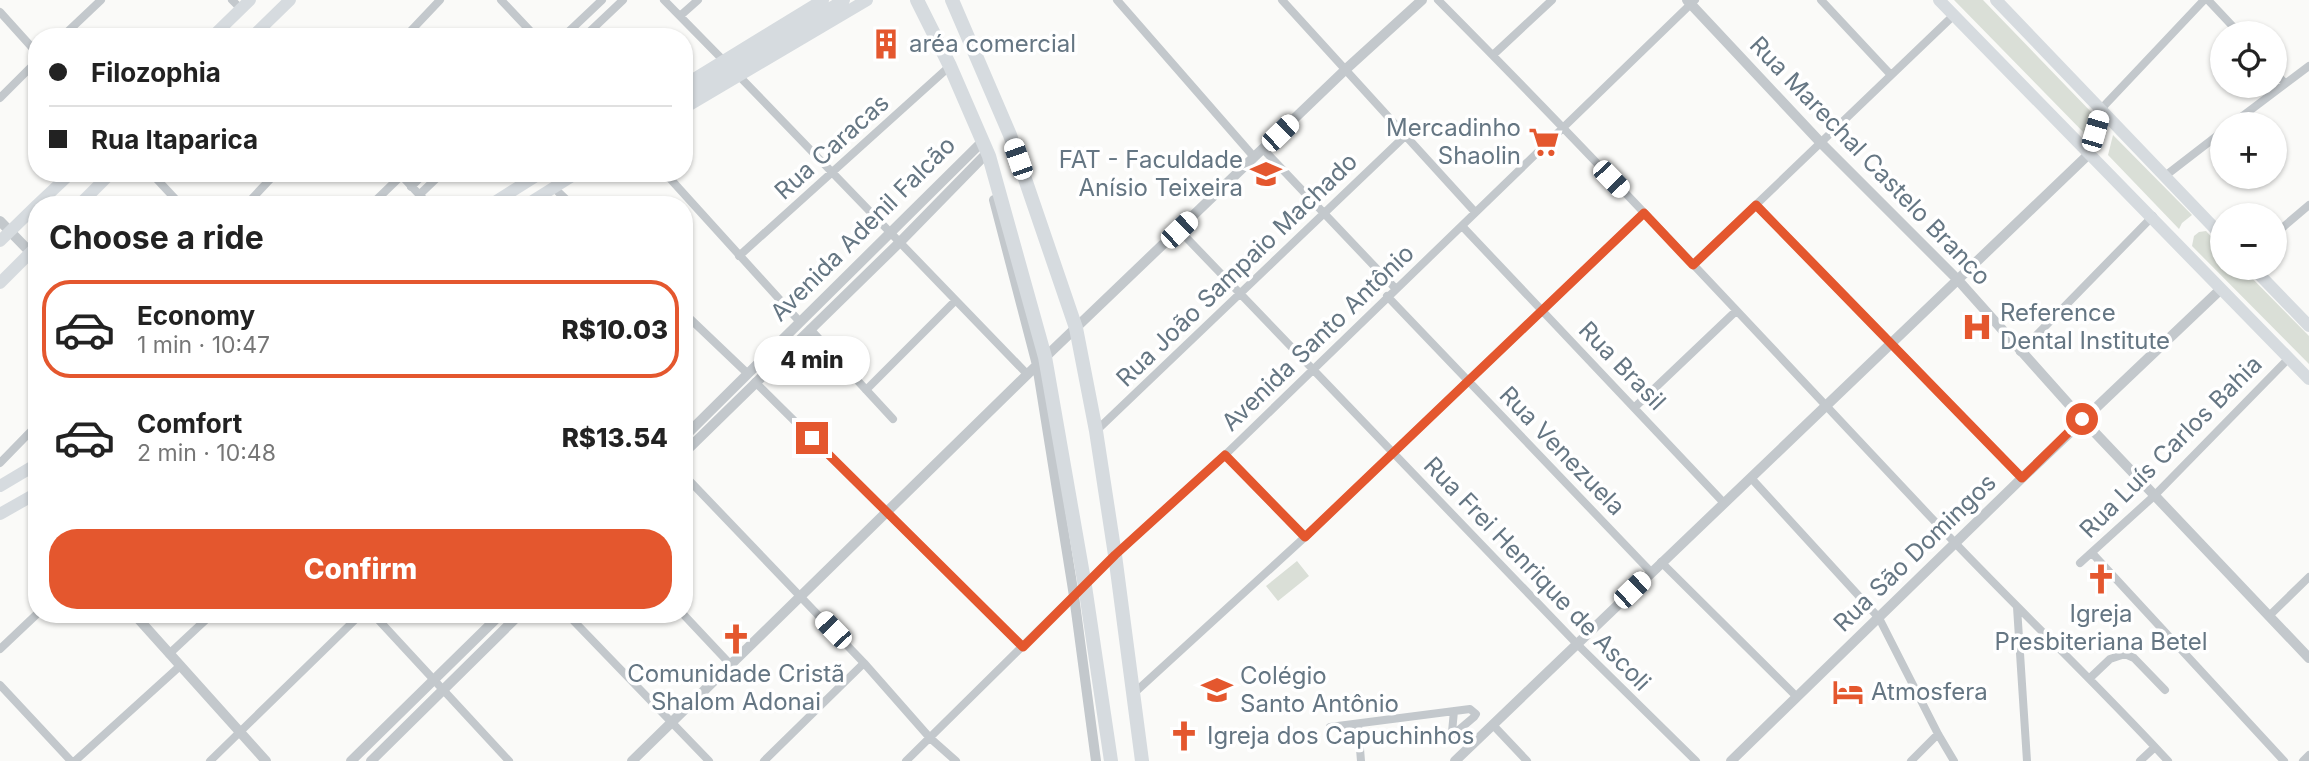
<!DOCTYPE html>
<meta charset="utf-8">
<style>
body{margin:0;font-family:Inter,sans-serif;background:#f2f2f2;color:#222;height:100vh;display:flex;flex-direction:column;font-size:26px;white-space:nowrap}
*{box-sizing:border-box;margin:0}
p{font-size:23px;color:#767676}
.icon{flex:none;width:38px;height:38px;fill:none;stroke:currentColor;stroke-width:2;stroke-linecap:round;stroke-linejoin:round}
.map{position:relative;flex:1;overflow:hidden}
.details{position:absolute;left:28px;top:196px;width:665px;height:427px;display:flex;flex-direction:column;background:#fff;border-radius:28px;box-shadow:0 2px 5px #0004}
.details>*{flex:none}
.top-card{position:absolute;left:28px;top:28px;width:665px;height:154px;border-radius:28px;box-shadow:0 2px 5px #0004;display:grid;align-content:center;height:154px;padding:0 21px;background:#fff}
.fabs{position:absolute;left:2210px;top:21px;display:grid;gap:14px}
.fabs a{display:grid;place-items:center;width:77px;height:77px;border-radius:50%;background:#fff;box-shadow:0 2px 5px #0004;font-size:35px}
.end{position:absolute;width:32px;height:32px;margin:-16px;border:9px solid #e4572e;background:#fff;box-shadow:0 0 0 4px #fff}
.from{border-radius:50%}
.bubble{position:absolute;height:49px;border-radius:24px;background:#fff;box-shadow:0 2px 5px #0004;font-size:23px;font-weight:800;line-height:49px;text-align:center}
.car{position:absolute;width:21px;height:42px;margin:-21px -10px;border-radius:9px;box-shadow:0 0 5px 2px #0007;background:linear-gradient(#fff 24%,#345 0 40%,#fff 0 76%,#345 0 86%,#fff 0)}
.top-card b{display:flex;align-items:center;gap:24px;height:66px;font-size:26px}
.top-card b+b{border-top:2px solid #e0e0e0}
.top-card i{width:18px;height:18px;background:#222}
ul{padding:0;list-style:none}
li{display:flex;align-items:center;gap:21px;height:98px;margin:0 14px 10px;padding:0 7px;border:4px solid transparent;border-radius:28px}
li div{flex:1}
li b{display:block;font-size:26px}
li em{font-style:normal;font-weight:800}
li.on{border-color:#e4572e}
li>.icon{width:63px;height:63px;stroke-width:1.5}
h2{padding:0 21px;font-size:32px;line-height:84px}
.cta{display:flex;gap:14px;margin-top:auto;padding:14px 21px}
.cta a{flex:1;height:80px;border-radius:28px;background:#e4572e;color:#fff;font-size:28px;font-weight:800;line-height:80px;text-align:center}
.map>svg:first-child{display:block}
</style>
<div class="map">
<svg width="2309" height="761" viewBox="0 0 2309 761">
<rect width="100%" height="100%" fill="#fafaf8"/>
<path fill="#dadfd7" d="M1954 0H1983L2095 116 2089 138Z
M2113 135 2192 215 2182 223 2179 229 2108 155Z
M2206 231 2222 248V268H2242L2309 336V364L2192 246 2194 236 2199 232Z
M1297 561 1309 576 1278 601 1266 586Z"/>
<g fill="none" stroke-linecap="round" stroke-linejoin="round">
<path stroke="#c3c8cc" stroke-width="8" d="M232 0 241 9
M501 0 536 37
M664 0 723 60
M1117 0 1254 157
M1282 0 1475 212
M1438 0C1615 178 1785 363 1957 545 2027 618 2100 687 2168 761
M1821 0 1891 75
M2208 0 2239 33
M0 12 37 53
M680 16 698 0
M62 37 101 0
M405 37 440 0
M563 37 602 0
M584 37 623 0
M1493 55 1552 0
M2275 73 2285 83
M739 76 1027 374
M0 98 37 61
M2102 108 2204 0
M2232 124 2309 66
M1263 149 1395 288
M151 173 181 205
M399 173 429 205
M665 173 800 322
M2165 176 2222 132
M411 187 425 173
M554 188 572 205
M419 195 442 173
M246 205 276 173
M371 205 401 176
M1756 205 2022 478
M1462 226 1724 503
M1179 230 1577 644 1696 761
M2275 234 2309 205
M739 256 950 66
M1693 265 1954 15
M1387 296 1651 572
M684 313 747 373
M810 329 893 419
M2020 352 2153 216
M755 382 1023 647
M866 390 955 301
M1635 407 1736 311
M1096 431 1405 136
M1225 455 1305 537
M0 463 37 425
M684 475 864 663 930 738 956 761
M1751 478 1879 618 1938 734 1954 761
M2092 553 2284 761
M1661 562 1797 697
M2080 563 2154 496 2289 358
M2017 607 2027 761
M373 614 509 761
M567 614 709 761
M683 614 730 664
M2269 616 2309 577
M0 649 37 614
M169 654 212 614
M2090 678 2110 659 2125 654 2134 658 2165 690
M0 685 71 761
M1132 695 1305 537 1644 213
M1358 724 1361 761
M1493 725 1527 761
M1330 727 1470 709 1476 714 1474 717 1454 734 1452 732 1454 711
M75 761 180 666
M210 761 361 614
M764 761 864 663
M906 761 1115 555 1225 455 1695 0
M1911 761 1938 734
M2140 761 2155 747
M2303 761 2309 755"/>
<path stroke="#c3c8cc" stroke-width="10" d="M1687 0 1821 143 1958 280 2082 419 2309 658
M994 200 1037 365 1074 596 1096 761
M0 221 31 253
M684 437 983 141
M684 453 900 242 987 153
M29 498 37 506
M134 614 266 761
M351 761 501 614
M371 761 520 614
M632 761 1037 365 1345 70 1422 0
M1455 761 2089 154 2102 108
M1731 761 2022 478 2221 289"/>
<path stroke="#d6dbdf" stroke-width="12" d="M1939 0 2309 379
M1996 0 2222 236
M212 37 250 0
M252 37 290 0
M684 85 823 0
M684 96 844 0
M684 108 867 0
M37 205 71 173
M79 205 111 173
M490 205 541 173
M526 205 577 173
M0 241 37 205
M2253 268 2309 326
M0 283 37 246
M0 486 37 464
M0 514 37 493"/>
<path stroke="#d6dbdf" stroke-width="14" d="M917 0 950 66 989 156 1045 357 1085 586 1111 761
M952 0 1010 135 1076 328 1096 431 1115 555 1142 761"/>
</g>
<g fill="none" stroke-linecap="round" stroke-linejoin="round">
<path stroke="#e4572e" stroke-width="9" d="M812 438 1023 647 1115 555 1225 455 1305 537 1644 213 1693 265 1756 205 2022 478 2082 419"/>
</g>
<defs>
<g id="building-bare" transform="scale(2.415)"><path d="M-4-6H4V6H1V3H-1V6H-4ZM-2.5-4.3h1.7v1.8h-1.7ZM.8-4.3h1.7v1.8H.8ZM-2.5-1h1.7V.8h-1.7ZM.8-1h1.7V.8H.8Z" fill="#e4572e" stroke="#fff" stroke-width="2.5" paint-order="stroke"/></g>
<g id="supermarket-bare" transform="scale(2.415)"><path d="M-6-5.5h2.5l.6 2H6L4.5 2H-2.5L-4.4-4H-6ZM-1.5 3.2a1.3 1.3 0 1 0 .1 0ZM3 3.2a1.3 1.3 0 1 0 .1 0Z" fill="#e4572e" stroke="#fff" stroke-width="2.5" paint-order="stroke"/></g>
<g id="university-bare" transform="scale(2.415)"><path d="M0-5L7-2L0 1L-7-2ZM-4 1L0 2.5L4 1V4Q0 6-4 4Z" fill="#e4572e" stroke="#fff" stroke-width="2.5" paint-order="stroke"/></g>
<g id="hospital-bare" transform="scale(2.415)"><path d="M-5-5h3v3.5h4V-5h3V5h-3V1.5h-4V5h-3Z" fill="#e4572e" stroke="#fff" stroke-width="2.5" paint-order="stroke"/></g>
<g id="church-bare" transform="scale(2.415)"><path d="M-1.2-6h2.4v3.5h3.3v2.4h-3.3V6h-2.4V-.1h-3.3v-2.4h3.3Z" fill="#e4572e" stroke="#fff" stroke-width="2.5" paint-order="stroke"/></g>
<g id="school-bare" transform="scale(2.415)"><path d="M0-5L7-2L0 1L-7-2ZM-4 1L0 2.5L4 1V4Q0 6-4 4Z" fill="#e4572e" stroke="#fff" stroke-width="2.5" paint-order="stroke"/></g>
<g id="hotel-bare" transform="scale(2.415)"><path d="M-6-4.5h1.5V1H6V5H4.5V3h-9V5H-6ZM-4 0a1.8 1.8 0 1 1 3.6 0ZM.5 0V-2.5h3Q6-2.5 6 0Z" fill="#e4572e" stroke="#fff" stroke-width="2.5" paint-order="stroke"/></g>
</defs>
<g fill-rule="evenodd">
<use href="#building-bare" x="886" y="44"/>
<use href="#supermarket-bare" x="1544" y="142"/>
<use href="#university-bare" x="1266" y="174"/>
<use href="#hospital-bare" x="1977" y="327"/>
<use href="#church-bare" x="2101" y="579"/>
<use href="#church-bare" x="736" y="639"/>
<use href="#school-bare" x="1217" y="690"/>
<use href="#hotel-bare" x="1848" y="692"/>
<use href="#church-bare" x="1184" y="736"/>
</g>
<g text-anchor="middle" stroke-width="7" stroke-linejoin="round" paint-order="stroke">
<g font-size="24" fill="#657683" stroke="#fff" text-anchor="start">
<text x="909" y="52">aréa comercial</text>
<text x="1521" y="136" text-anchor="end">Mercadinho<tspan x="1521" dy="28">Shaolin</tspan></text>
<text x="1243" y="168" text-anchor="end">FAT - Faculdade<tspan x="1243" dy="28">Anísio Teixeira</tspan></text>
<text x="2000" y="321">Reference<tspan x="2000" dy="28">Dental Institute</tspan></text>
<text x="2101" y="622" text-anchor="middle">Igreja<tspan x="2101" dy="28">Presbiteriana Betel</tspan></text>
<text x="736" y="682" text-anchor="middle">Comunidade Cristã<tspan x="736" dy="28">Shalom Adonai</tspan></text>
<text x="1240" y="684">Colégio<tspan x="1240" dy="28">Santo Antônio</tspan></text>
<text x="1871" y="700">Atmosfera</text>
<text x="1207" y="744">Igreja dos Capuchinhos</text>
</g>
<g font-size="24" fill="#657683" stroke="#fff">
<text transform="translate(832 147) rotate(-42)" y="8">Rua Caracas</text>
<text transform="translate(1870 161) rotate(46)" y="8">Rua Marechal Castelo Branco</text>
<text transform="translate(863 229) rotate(-45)" y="8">Avenida Adenil Falcão</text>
<text transform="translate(1237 270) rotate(-44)" y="8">Rua João Sampaio Machado</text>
<text transform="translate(1318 338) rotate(-44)" y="8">Avenida Santo Antônio</text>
<text transform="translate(1622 366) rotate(46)" y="8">Rua Brasil</text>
<text transform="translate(2171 447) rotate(-45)" y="8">Rua Luís Carlos Bahia</text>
<text transform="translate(1562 451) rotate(46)" y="8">Rua Venezuela</text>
<text transform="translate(1915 553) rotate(-44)" y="8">Rua São Domingos</text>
<text transform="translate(1537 574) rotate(46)" y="8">Rua Frei Henrique de Ascoli</text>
</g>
</g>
</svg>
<div class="fabs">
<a><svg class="icon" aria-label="locate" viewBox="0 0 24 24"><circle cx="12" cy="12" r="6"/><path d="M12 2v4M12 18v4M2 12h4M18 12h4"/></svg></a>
<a>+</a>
<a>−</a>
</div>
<i class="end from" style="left:2082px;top:419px"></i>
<i class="end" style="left:812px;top:438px"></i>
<div class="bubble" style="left:754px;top:336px;width:116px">4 min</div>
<i class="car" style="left:2095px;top:131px;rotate:16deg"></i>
<i class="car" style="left:1280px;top:133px;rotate:46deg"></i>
<i class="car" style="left:1018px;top:159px;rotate:341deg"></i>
<i class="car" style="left:1611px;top:179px;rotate:136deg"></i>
<i class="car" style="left:1179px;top:230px;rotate:46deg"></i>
<i class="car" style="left:1632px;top:590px;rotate:46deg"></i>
<i class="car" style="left:833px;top:630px;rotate:316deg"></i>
<div class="top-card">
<b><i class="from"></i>Filozophia</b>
<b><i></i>Rua Itaparica</b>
</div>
<section class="details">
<h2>Choose a ride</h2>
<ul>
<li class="on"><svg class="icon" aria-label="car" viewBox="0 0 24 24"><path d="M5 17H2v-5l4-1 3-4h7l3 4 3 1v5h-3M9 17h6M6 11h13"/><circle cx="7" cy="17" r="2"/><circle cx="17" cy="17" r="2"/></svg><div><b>Economy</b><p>1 min · 10:47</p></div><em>R$10.03</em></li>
<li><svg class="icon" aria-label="car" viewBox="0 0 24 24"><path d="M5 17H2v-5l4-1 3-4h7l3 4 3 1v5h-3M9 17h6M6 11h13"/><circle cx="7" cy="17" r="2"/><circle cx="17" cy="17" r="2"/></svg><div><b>Comfort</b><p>2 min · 10:48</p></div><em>R$13.54</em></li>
</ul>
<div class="cta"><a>Confirm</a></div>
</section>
</div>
